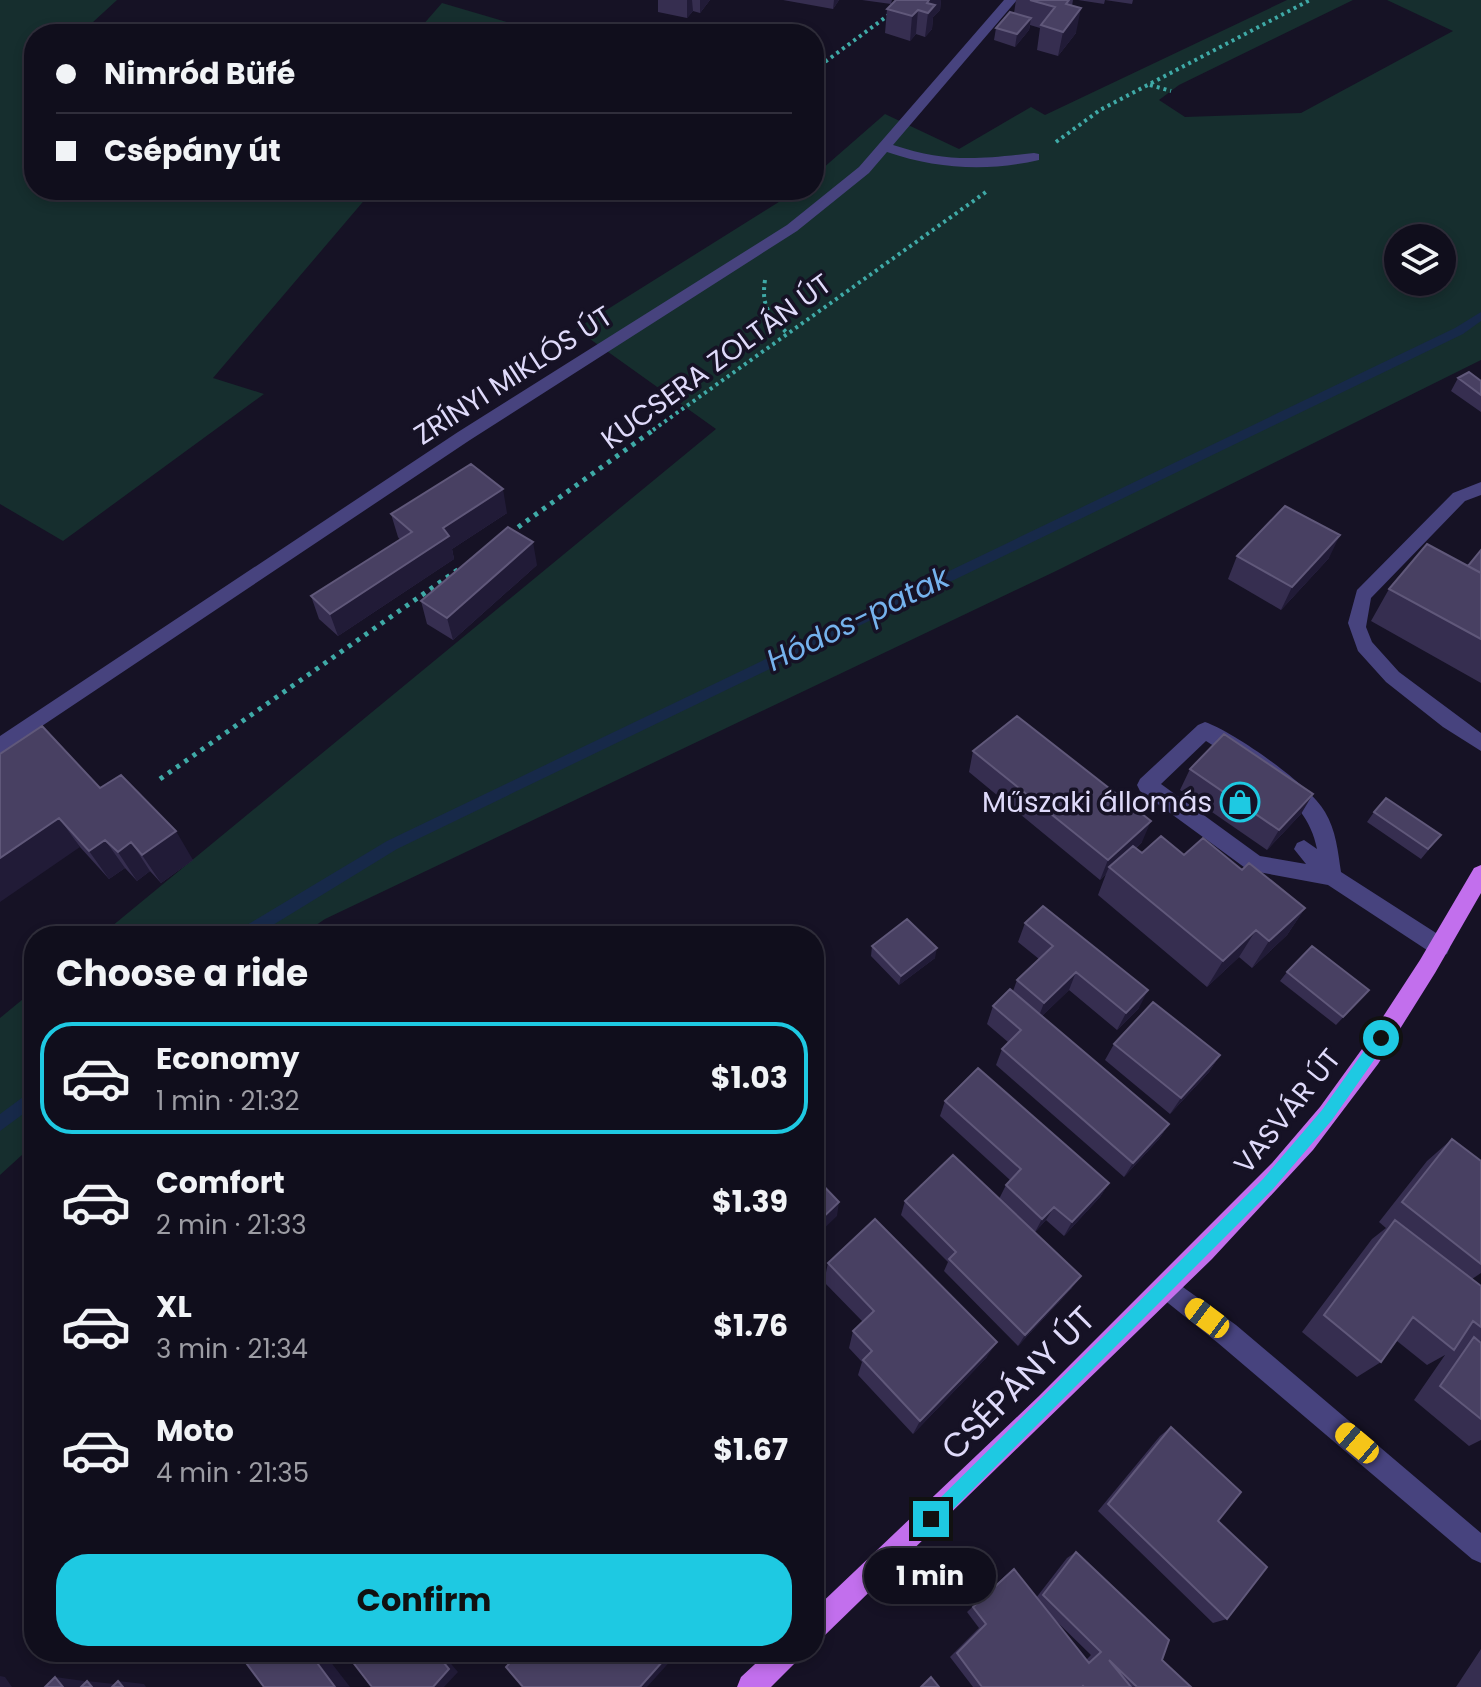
<!DOCTYPE html>
<meta charset="utf-8">
<style>
body{margin:0;font-family:Poppins,sans-serif;background:#191725;color:#f1f3f6;height:100vh;display:flex;flex-direction:column;font-size:30px;white-space:nowrap}
*{box-sizing:border-box;margin:0}
p{font-size:26px;color:#9c9ca3}
.icon{flex:none;width:44px;height:44px;fill:none;stroke:currentColor;stroke-width:2;stroke-linecap:round;stroke-linejoin:round}
.map{position:relative;flex:1;overflow:hidden}
.panel{position:absolute;left:24px;top:926px;width:800px;height:736px;display:flex;flex-direction:column;background:#100e1c;border-radius:32px;box-shadow:0 4px 12px #0003,0 0 0 2px #302e3b}
.panel>*{flex:none}
.guide{position:absolute;left:24px;top:24px;width:800px;height:176px;border-radius:32px;box-shadow:0 4px 12px #0003,0 0 0 2px #302e3b;display:grid;align-content:center;height:176px;padding:0 32px;background:#100e1c}
.controls{position:absolute;left:1384px;top:224px;display:grid;gap:16px}
.controls a{display:grid;place-items:center;width:72px;height:72px;border-radius:50%;background:#100e1c;box-shadow:0 4px 12px #0003,0 0 0 2px #302e3b;font-size:40px}
.end{position:absolute;width:36px;height:36px;margin:-18px;border:10px solid #1ec9e2;background:#111;box-shadow:0 0 0 4px #111}
.from{border-radius:50%}
.bubble{position:absolute;height:56px;border-radius:28px;background:#100e1c;box-shadow:0 4px 12px #0003,0 0 0 2px #302e3b;font-size:26px;font-weight:700;line-height:56px;text-align:center}
.car{position:absolute;width:24px;height:48px;margin:-24px -12px;border-radius:10px;box-shadow:0 0 6px 2px #0007;background:linear-gradient(#f5c518 24%,#345 0 40%,#f5c518 0 76%,#345 0 86%,#f5c518 0)}
.guide b{display:flex;align-items:center;gap:28px;height:76px;font-size:30px}
.guide b+b{border-top:2px solid #302e3b}
.guide i{width:20px;height:20px;background:#f1f3f6}
ul{padding:0;list-style:none}
li{display:flex;align-items:center;gap:24px;height:112px;margin:0 16px 12px;padding:0 16px;border:4px solid transparent;border-radius:32px}
li div{flex:1}
li b{display:block;font-size:30px}
li em{font-style:normal;font-weight:700}
li.on{border-color:#1ec9e2}
li>.icon{width:72px;height:72px;stroke-width:1.5}
h2{padding:0 32px;font-size:36px;line-height:96px}
.button{display:flex;gap:16px;margin-top:auto;padding:16px 32px}
.button a{flex:1;height:92px;border-radius:32px;background:#1ec9e2;color:#111;font-size:32px;font-weight:700;line-height:92px;text-align:center}
.map>svg:first-child{display:block}
</style>
<div class="map">
<svg width="1481" height="1687" viewBox="0 0 1481 1687">
<rect width="100%" height="100%" fill="#161225"/>
<path fill="#162e2e" fill-rule="evenodd" d="M0 0H117L80 34H34V190H373L213 378 264 394 63 541 0 504Z
M1287 0H1353L1179 85 1159 100 1185 117 1301 113 1453 31 1387 0H1481V360L1056 571 325 919 300 936H100L716 429 576 329 798 190H814V176L885 114 959 149 1031 107 1045 115ZM1398 238H1442V282H1398Z
M442 3 513 24 505 34H415Z
M34 990V1144L0 1175V1018Z"/>
<g fill="none" stroke-linecap="round" stroke-linejoin="round">
<path fill="#172949" fill-rule="evenodd" d="M1481 312V321L1463 334 397 849 255 936H235L237 931 387 841 1455 328Z
M34 1089V1106L0 1131V1114Z"/>
<path stroke="#3faaa7" stroke-width="4" stroke-dasharray="3 4" stroke-linecap="butt" d="M814 70 890 14
M1150 85 1171 91
M1056 142 1100 110 1310 0
M765 280C761 307 769 315 788 334
M653 430 986 192"/>
<path stroke="#3faaa7" stroke-width="5" stroke-dasharray="4 6" stroke-linecap="butt" d="M510 533 656 428
M160 779 459 569"/>
<path fill="#47437e" fill-rule="evenodd" d="M1004 0H1017L893 145C948 163 978 159 1034 153L1039 154V160C987 172 937 169 887 152L869 173 797 231 470 440 0 754V736L458 432 787 225 859 167Z
M1481 482V495L1465 501 1371 598 1366 627 1372 642 1399 672 1481 733V751L1443 727 1386 682 1358 651 1348 623 1357 590 1453 493Z
M1205 722C1234 732 1310 785 1325 812 1336 830 1338 852 1341 872L1447 940 1450 947 1447 954 1440 956 1433 954 1328 885 1248 870 1140 791 1137 785 1140 779 1198 725ZM1206 741C1249 769 1307 794 1317 849L1304 840 1297 843 1294 849 1306 864 1260 856 1161 784Z
M1166 1275 1236 1325 1481 1533V1563L1472 1559 1218 1343 1158 1295 1154 1287 1158 1279Z"/>
<path fill="#c26fed" fill-rule="evenodd" d="M1481 865V893L1435 973 1378 1064 1313 1150 1212 1259 823 1637 814 1641V1610L1039 1396 1272 1163 1320 1107 1362 1049 1420 960 1474 868Z
M768 1652H801L797 1661 771 1687H737L741 1677Z"/>
</g>
<path fill="#362e50" fill-rule="evenodd" d="M658 0H710L700 13 693 11 687 18 658 12Z
M783 0H839L833 9Z
M862 0H892L891 4Z
M896 0H941L940 10 933 17 932 29 925 37 916 34 910 41 885 33 887 9Z
M1016 0H1073L1072 6 1076 33 1058 56 1037 50 1040 28 1030 25 1029 30 1015 47 994 40 996 28 1014 13Z
M1078 0H1133L1132 4 1105 0 1104 4Z
M1458 378 1481 381V412L1451 391Z
M507 513 452 549 454 559 338 636 319 619 311 596 400 540 398 537 391 514Z
M1481 550V683L1371 621 1389 589 1468 566Z
M1237 556 1329 558 1281 610 1228 579Z
M537 565 453 640 427 624 421 601Z
M973 751 1142 842 1136 848 1142 853 1184 855 1242 870 1305 908 1287 935 1252 968 1239 957 1207 987 1098 895 1106 874 1100 880 969 772Z
M0 754 100 788 193 860 161 883 150 871 137 881 125 868 109 879 80 847Z
M1190 769 1301 814 1267 850 1180 790Z
M1374 812 1441 835 1421 859 1367 822Z
M1025 923 1139 1008 1117 1030 1069 990 1042 1016 1169 1124 1159 1139 1124 1177 996 1065 1002 1049 1008 1042 987 1024 993 1006 1013 991 1017 980 1039 959 1018 942Z
M872 946 935 958 899 985 871 956Z
M1287 972 1369 990 1336 1025 1280 981Z
M1114 1044 1220 1055 1209 1072 1170 1114 1105 1060Z
M945 1101 1109 1183 1100 1197 1064 1236 1046 1220 1035 1232 1072 1288 1018 1346 944 1271 948 1262 901 1215 905 1201 999 1199 1006 1185 1010 1180 940 1116Z
M1452 1139 1481 1161V1273L1472 1279 1481 1286V1440L1469 1446 1414 1400 1445 1355 1427 1365 1397 1341 1381 1362 1357 1377 1302 1332 1372 1239 1386 1228 1379 1222 1427 1161Z
M828 1263 987 1357 913 1434 858 1375 862 1362 849 1348 853 1331 863 1322 824 1282Z
M1171 1427 1218 1521 1227 1619 1213 1623 1098 1511 1160 1436Z
M1076 1552 1162 1660 1191 1687H973L950 1657 979 1628 967 1612 1006 1575 1014 1569 1036 1598 1067 1558ZM1052 1617 1091 1655 1086 1660Z
M1481 1649V1687H1456Z"/>
<path fill="#211b37" d="M687 0H692L693 11 687 18Z
M700 0H710L700 13Z
M834 0H839L833 9Z
M929 0H941L940 10 933 17 932 29 925 37 928 13 927 3Z
M1081 8 1076 33 1058 56 1063 32Z
M918 10 916 34 910 41 912 16Z
M1031 18 1029 30 1015 47 1017 34Z
M503 489 507 513 452 549 454 559 338 636 330 614 443 528Z
M1340 535 1329 558 1281 610 1292 587Z
M533 542 537 565 453 640 447 618Z
M1313 794 1301 814 1267 850 1279 830Z
M59 818 80 847 0 902V858Z
M1151 821 1142 842 1112 869 1109 867 1106 874 1100 880 1108 860Z
M176 831 193 860 161 883 142 855Z
M105 840 125 868 109 879 89 851Z
M131 842 150 871 137 881 118 852Z
M1305 908 1287 935 1252 968 1269 941Z
M1256 930 1239 957 1207 987 1223 961Z
M937 948 935 958 899 985 901 976Z
M1076 972 1069 990 1037 1021 1044 1003Z
M1148 990 1139 1008 1117 1030 1126 1013Z
M1220 1055 1209 1072 1170 1114 1181 1098Z
M1169 1124 1159 1139 1124 1177 1133 1163Z
M1109 1183 1100 1197 1064 1236 1072 1222Z
M839 1202 837 1216 814 1238V1226Z
M1054 1207 1046 1220 1035 1232 1042 1219Z
M1081 1276 1072 1288 1018 1346 1025 1335Z
M997 1342 987 1357 913 1434 920 1421Z
M309 1652H323L350 1687H335Z
M435 1652H441L458 1672 444 1687H433Z
M671 1652 674 1657 647 1687H640Z
M0 1676 5 1677 12 1687H0Z
M55 1677 84 1681 89 1687H63Z
M87 1681 114 1684 116 1687H92Z
M118 1681 144 1684 146 1687H123Z"/>
<path fill="#484062" stroke="#60587a" stroke-width="2" d="M896 0H929L927 3 935 5 928 13 918 10 912 16 887 9Z
M1030 0H1069L1066 4 1081 8 1063 32 1041 25 1055 7Z
M1010 12 1031 18 1017 34 996 28Z
M1469 372 1481 381V395L1458 378Z
M471 464 503 489 443 528 449 536 330 614 311 596 412 532 391 514Z
M1285 506 1340 535 1292 587 1237 556Z
M508 527 533 542 447 618 421 601Z
M1427 544 1481 573V639L1389 589Z
M1481 550V573L1468 566Z
M1017 716 1151 821 1108 860 973 751Z
M42 726 100 788 121 775 176 831 142 855 131 842 118 852 105 840 89 851 59 818 0 858V754Z
M1224 734 1313 794 1279 830 1190 769Z
M1386 798 1441 835 1428 849 1374 812Z
M1161 836 1184 855 1203 838 1242 870 1249 863 1305 908 1269 941 1256 930 1223 961 1109 867 1133 846 1142 853Z
M1043 906 1148 990 1126 1013 1076 972 1044 1003 1017 980 1053 946 1025 923Z
M907 919 937 948 901 976 872 946Z
M1312 946 1369 990 1343 1017 1287 972Z
M1010 989 1169 1124 1133 1163 1002 1049 1021 1030 993 1006Z
M1153 1002 1220 1055 1181 1098 1114 1044Z
M978 1068 1109 1183 1072 1222 1054 1207 1042 1219 1006 1185 1021 1169 945 1101Z
M1452 1139 1481 1161V1264L1402 1202Z
M953 1155 1081 1276 1025 1335 949 1259 956 1252 905 1201Z
M814 1176 839 1202 814 1226Z
M875 1219 997 1342 920 1421 863 1360 872 1351 853 1331 874 1311 828 1263Z
M1395 1220 1481 1286V1327L1473 1321 1454 1350 1413 1317 1381 1362 1324 1315Z
M1474 1337 1481 1343V1419L1440 1386Z
M1171 1427 1241 1492 1218 1521 1267 1567 1227 1619 1108 1504Z
M1076 1552 1169 1640 1162 1660 1191 1687H1137L1109 1660 1131 1687H1084L1083 1686 1082 1687H982L957 1653 986 1624 973 1607 1014 1569 1089 1663 1101 1652 1043 1595Z
M238 1652H309L335 1687H264Z
M345 1652H435L449 1669 433 1687H372Z
M520 1652H671L640 1687H523L506 1667Z
M55 1677 63 1687H45Z
M931 1677 939 1687H921Z
M87 1681 92 1687H81Z
M118 1681 123 1687H112Z"/>
<path fill="#1ec9e2" d="M1381 1032 1388 1038 1386 1043 1332 1120 1273 1189 937 1525 931 1527 925 1525 922 1519 925 1513 1263 1179 1322 1110 1376 1034Z"/>
<defs>
<g id="shop-ring" transform="scale(2)"><circle r="9.5" fill="#161225" stroke="#1ec9e2" stroke-width="1.5"/><path d="M-5-2.5h2.3a2.7 3.5 0 0 1 5.4 0H5L5.5 6h-11ZM-1.5-2.5h3a1.5 2.3 0 0 0-3 0Z" fill="#1ec9e2"/></g>
</defs>
<g fill-rule="evenodd">
<use href="#shop-ring" x="1240" y="802"/>
</g>
<g text-anchor="middle" stroke-width="7" stroke-linejoin="round" paint-order="stroke">
<g font-size="28" fill="#dfdafa" stroke="#161225">
<text transform="translate(716 361) rotate(-36)" y="10">KUCSERA ZOLTÁN ÚT</text>
<text transform="translate(513 375) rotate(-33)" y="10">ZRÍNYI MIKLÓS ÚT</text>
<text transform="translate(1287 1111) rotate(-51)" y="10">VASVÁR ÚT</text>
</g>
<g font-size="28" fill="#dfdafa" stroke="#161225" text-anchor="end">
<text x="1212" y="812">Műszaki állomás</text>
</g>
<g font-size="30" font-style="italic" fill="#75b2ed" stroke="#161225">
<text transform="translate(858 619) rotate(-26)" y="10">Hódos-patak</text>
</g>
<g font-size="34" fill="#dfdafa" stroke="#161225">
<text transform="translate(1018 1383) rotate(-45)" y="12">CSÉPÁNY ÚT</text>
</g>
</g>
</svg>
<div class="controls">
<a><svg class="icon" aria-label="layers" viewBox="0 0 24 24"><path d="M12 4l9 5-9 5-9-5zM3 14l9 5 9-5"/></svg></a>
</div>
<i class="end from" style="left:1381px;top:1038px"></i>
<i class="end" style="left:931px;top:1519px"></i>
<div class="bubble" style="left:864px;top:1548px;width:132px">1 min</div>
<i class="car" style="left:1207px;top:1318px;rotate:307deg"></i>
<i class="car" style="left:1357px;top:1443px;rotate:310deg"></i>
<div class="guide">
<b><i class="from"></i>Nimród Büfé</b>
<b><i></i>Csépány út</b>
</div>
<section class="panel">
<h2>Choose a ride</h2>
<ul>
<li class="on"><svg class="icon" aria-label="car" viewBox="0 0 24 24"><path d="M5 17H2v-5l4-1 3-4h7l3 4 3 1v5h-3M9 17h6M6 11h13"/><circle cx="7" cy="17" r="2"/><circle cx="17" cy="17" r="2"/></svg><div><b>Economy</b><p>1 min · 21:32</p></div><em>$1.03</em></li>
<li><svg class="icon" aria-label="car" viewBox="0 0 24 24"><path d="M5 17H2v-5l4-1 3-4h7l3 4 3 1v5h-3M9 17h6M6 11h13"/><circle cx="7" cy="17" r="2"/><circle cx="17" cy="17" r="2"/></svg><div><b>Comfort</b><p>2 min · 21:33</p></div><em>$1.39</em></li>
<li><svg class="icon" aria-label="car" viewBox="0 0 24 24"><path d="M5 17H2v-5l4-1 3-4h7l3 4 3 1v5h-3M9 17h6M6 11h13"/><circle cx="7" cy="17" r="2"/><circle cx="17" cy="17" r="2"/></svg><div><b>XL</b><p>3 min · 21:34</p></div><em>$1.76</em></li>
<li><svg class="icon" aria-label="car" viewBox="0 0 24 24"><path d="M5 17H2v-5l4-1 3-4h7l3 4 3 1v5h-3M9 17h6M6 11h13"/><circle cx="7" cy="17" r="2"/><circle cx="17" cy="17" r="2"/></svg><div><b>Moto</b><p>4 min · 21:35</p></div><em>$1.67</em></li>
</ul>
<div class="button"><a>Confirm</a></div>
</section>
</div>
